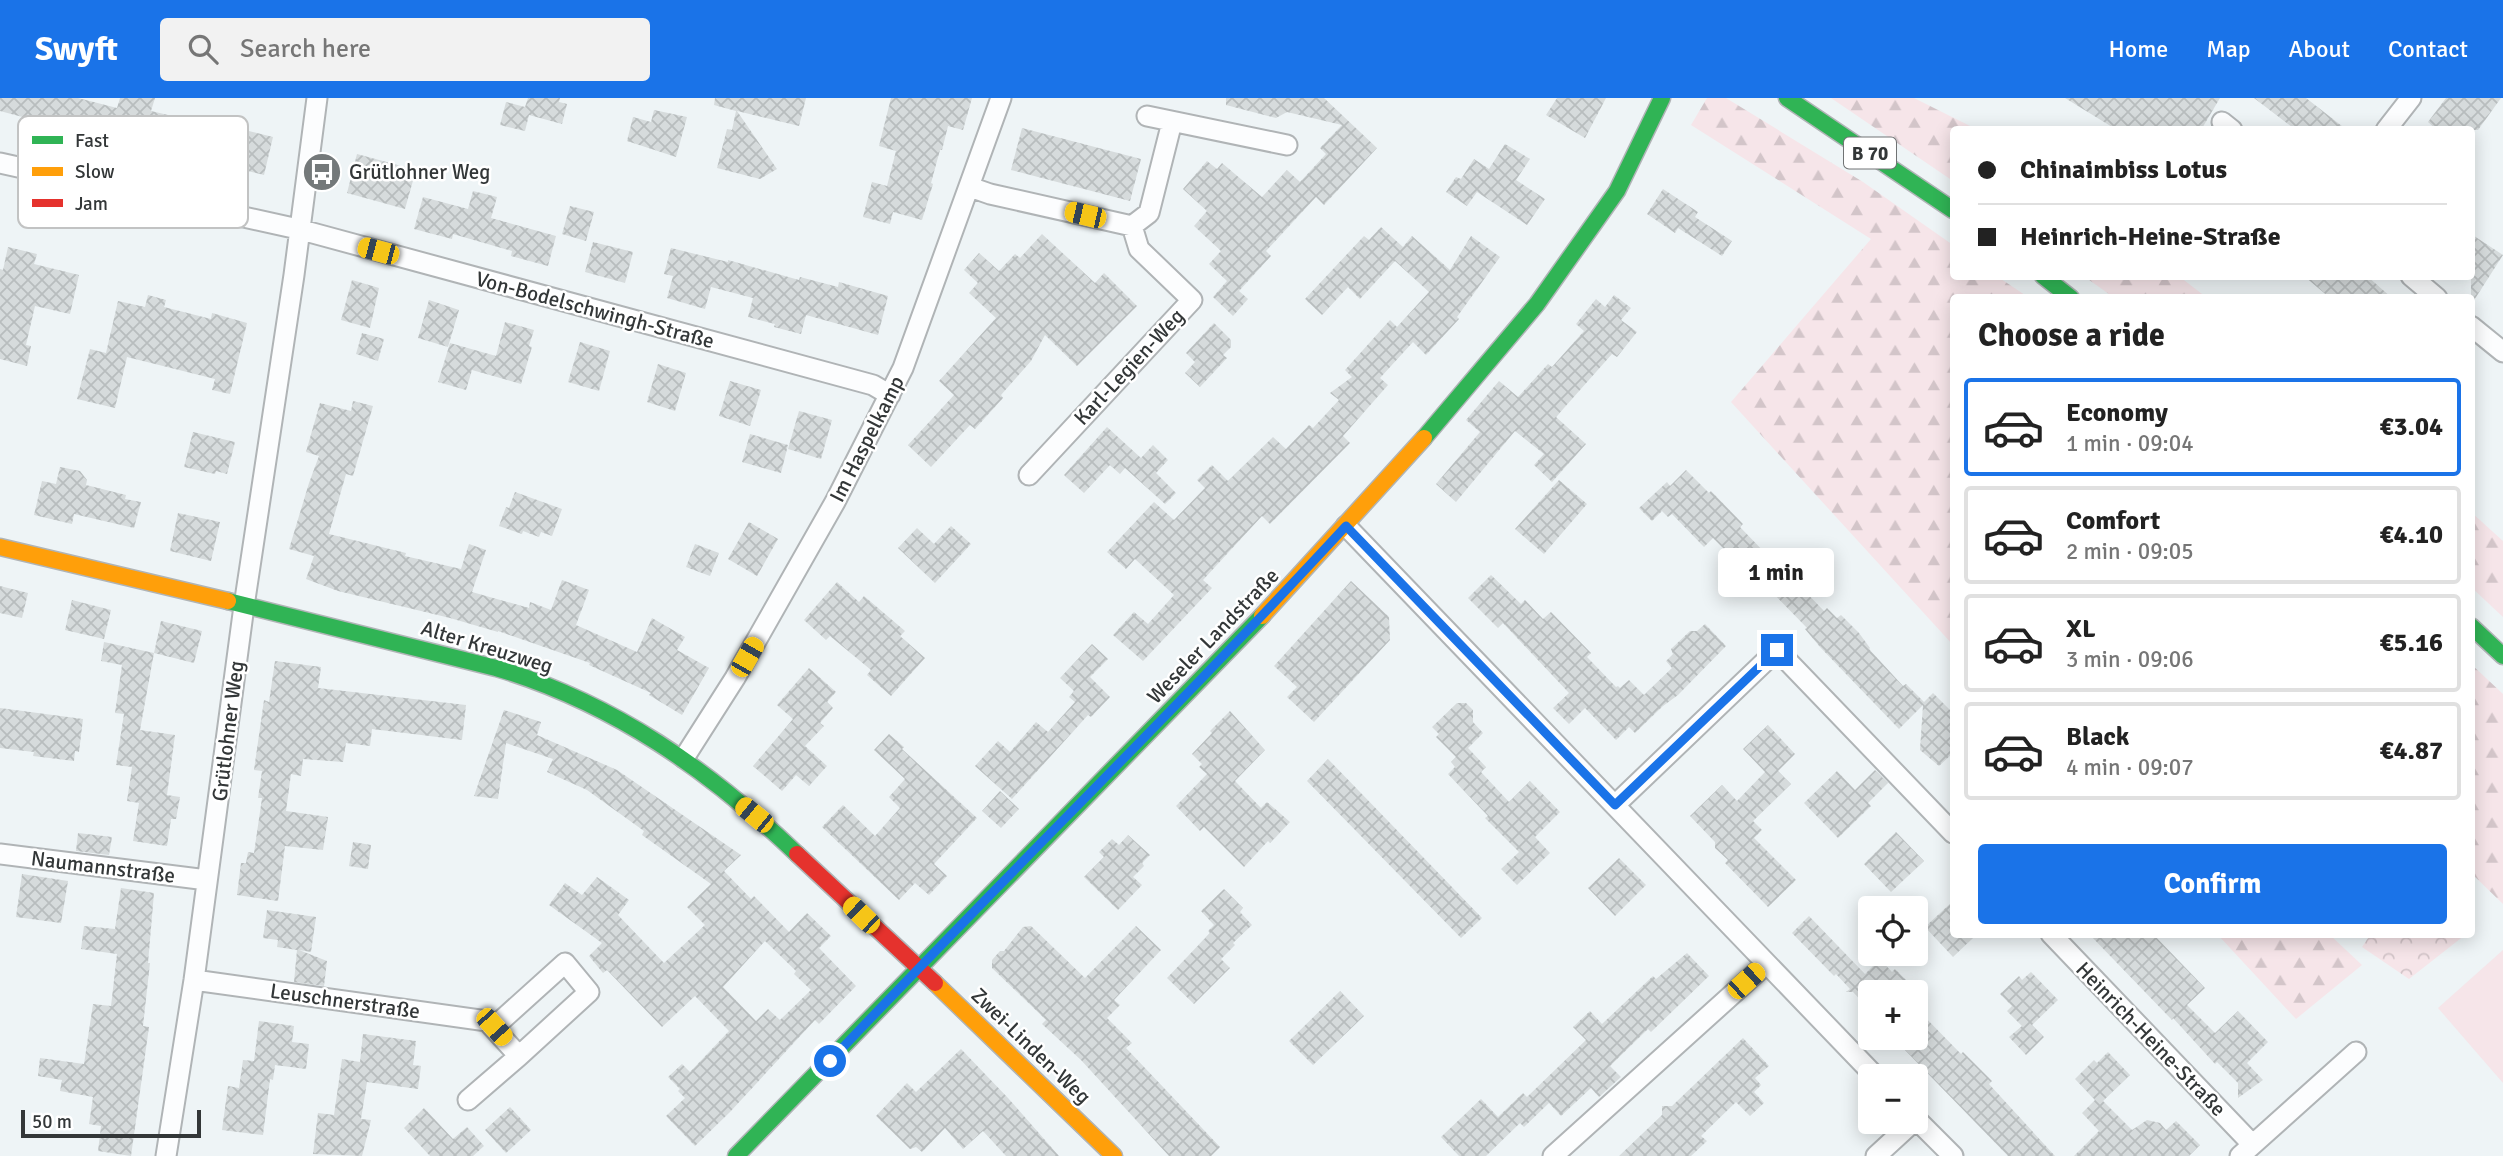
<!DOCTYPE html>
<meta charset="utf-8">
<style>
body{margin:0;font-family:Signika,sans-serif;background:#f2f2f2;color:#222;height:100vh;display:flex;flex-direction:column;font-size:26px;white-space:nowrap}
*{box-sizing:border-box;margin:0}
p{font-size:23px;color:#767676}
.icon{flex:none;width:38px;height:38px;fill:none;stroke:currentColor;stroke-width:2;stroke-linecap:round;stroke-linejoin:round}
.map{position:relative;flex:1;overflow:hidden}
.panel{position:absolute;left:1950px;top:196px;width:525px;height:644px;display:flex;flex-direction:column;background:#fff;border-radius:7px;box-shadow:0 4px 18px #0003}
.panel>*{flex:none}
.guide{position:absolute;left:1950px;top:28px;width:525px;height:154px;border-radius:7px;box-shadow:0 4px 18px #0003;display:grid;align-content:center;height:154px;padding:0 28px;background:#fff}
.fabs{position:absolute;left:1858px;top:798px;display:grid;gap:14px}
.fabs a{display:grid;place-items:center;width:70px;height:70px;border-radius:7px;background:#fff;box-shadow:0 4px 18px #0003;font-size:35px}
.scale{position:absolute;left:21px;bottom:18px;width:180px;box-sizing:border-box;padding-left:7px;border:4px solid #333738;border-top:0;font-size:19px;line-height:24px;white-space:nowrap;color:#333738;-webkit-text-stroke:5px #fff;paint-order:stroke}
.end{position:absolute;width:32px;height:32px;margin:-16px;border:9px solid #1a73e8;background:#fff;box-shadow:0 0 0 4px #fff}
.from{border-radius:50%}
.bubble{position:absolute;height:49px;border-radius:7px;background:#fff;box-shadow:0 4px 18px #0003;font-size:23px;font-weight:700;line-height:49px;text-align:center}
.car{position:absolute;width:21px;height:42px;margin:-21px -10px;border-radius:9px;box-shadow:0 0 5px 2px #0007;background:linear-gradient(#f5c518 24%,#345 0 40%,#f5c518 0 76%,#345 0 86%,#f5c518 0)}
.guide b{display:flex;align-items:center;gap:24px;height:66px;font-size:26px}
.guide b+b{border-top:2px solid #e0e0e0}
.guide i{width:18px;height:18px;background:#222}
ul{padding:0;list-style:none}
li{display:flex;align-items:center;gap:21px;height:98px;margin:0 14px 10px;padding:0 14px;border:4px solid #e0e0e0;border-radius:7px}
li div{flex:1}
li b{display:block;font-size:26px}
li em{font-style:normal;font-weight:700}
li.current{border-color:#1a73e8}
li>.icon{width:63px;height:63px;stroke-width:1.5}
h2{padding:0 28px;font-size:32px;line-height:84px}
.action{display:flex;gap:14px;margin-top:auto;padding:14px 28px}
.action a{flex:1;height:80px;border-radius:7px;background:#1a73e8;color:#fff;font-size:28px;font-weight:700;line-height:80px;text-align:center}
header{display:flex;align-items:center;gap:42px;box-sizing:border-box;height:98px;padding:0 35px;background:#1a73e8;color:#fff}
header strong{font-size:33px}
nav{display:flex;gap:38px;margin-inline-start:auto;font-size:24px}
.search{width:490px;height:63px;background:#f2f2f2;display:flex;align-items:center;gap:18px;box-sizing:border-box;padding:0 24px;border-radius:7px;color:#767676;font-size:26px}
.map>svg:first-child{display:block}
</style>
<header>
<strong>Swyft</strong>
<div class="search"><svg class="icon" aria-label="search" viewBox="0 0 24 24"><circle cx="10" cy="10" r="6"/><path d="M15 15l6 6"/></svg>Search here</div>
<nav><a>Home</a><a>Map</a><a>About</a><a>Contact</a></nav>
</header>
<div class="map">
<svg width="2503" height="1058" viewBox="0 0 2503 1058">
<defs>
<pattern id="forest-firs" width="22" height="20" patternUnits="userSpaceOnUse" patternTransform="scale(1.75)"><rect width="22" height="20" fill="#f6e5e9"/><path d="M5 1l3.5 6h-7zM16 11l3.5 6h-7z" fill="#d3c5c9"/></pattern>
<pattern id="park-crowns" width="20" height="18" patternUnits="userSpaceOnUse" patternTransform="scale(1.75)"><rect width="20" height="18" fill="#f6e5e9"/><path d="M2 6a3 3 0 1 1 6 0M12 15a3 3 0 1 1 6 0" fill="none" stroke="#d3c5c9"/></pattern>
<pattern id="building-cross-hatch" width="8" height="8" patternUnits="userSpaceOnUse" patternTransform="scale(1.75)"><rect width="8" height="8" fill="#d6dbdc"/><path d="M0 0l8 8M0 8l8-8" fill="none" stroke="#b8bdbe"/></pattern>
</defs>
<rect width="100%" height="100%" fill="#eef4f6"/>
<path fill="#f6e5e9" d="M2503 852V985L2438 910Z"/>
<path fill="url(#forest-firs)" d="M1707 0H1726L1863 84 1953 147V178L1998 179 2028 199 1953 200V547L1731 304 1871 141 1691 27Z
M1831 0H1914L1976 31 1953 32V83Z
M2085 179H2180L2206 199H2113Z
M2471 414 2503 443V519L2471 489Z
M2471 566 2503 596V806L2471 775Z
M2218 837H2330L2362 867 2296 921Z"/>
<path fill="url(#park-crowns)" d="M2370 837V836L2465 837 2409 881 2362 849Z"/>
<path fill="url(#building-cross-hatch)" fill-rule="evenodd" d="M0 0H78L117 10 120 0H155L151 13 194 23 195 20 273 39 264 77 222 67 221 72 29 27 30 21 0 13Z
M528 0H560L559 4 567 6 562 26 529 17 525 33 500 27 506 4 525 9Z
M715 0H806L799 28 737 13 777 71 760 81 717 70 727 31 732 32 736 13 714 7Z
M891 0H972L963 32 948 28 942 52H940L931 85 933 86 922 122 893 114 890 126 863 119 872 84 887 88 896 53 879 48Z
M1226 0H1324L1377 50 1324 107 1316 99 1266 153 1271 158 1239 193 1248 201 1233 218 1213 199 1227 183 1209 166 1221 153 1194 128 1207 113 1183 91 1207 63 1217 71 1222 65 1262 99 1287 72 1300 84 1326 56 1320 50 1342 27 1287 14 1276 20 1226 7Z
M1557 0H1606L1585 40 1546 17Z
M2065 0H2220L2201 32H2117Z
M2254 0H2306L2347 32H2296Z
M2446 0H2501L2478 32H2437L2428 24Z
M654 12 687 19 676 59 627 43 633 19 651 24Z
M1022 30 1141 61 1130 103 1011 72Z
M1505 46 1530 61 1516 82 1545 101 1527 127 1477 94 1467 108 1446 94 1456 79 1461 81 1474 61 1489 71Z
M357 56 416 72 405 111 347 95Z
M1663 91 1698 114 1695 119 1732 143 1722 158 1678 130 1675 135 1647 116Z
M473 93 497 99 491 120 556 138 548 168 511 158 512 153 453 136 452 141 414 131 423 99 468 111Z
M570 108 594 114 586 143 562 136Z
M1381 129 1403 149 1412 138 1450 172 1471 138 1500 159 1457 219 1459 221 1426 257 1413 244 1380 280 1388 287 1343 338 1350 345 1270 426 1262 418 1203 482 1212 490 1143 563 1113 537 1134 514 1148 526 1174 497 1135 461 1126 471 1107 454 1154 404 1174 422 1205 390 1197 382 1212 367 1228 383 1273 339 1286 351 1309 327 1313 330 1339 302 1330 295 1352 279 1345 272 1390 222 1397 229 1429 194 1395 163 1360 201 1348 189 1322 217 1305 201 1364 138 1369 142Z
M1042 136 1095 185 1104 175 1137 208 1077 268 1045 237 1031 263 1001 297 1003 300 975 331 970 327 931 369 908 347 954 297 939 283 996 220 969 195 978 185 964 172 979 155 999 173 1015 156 1020 160Z
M2471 136 2503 157 2471 207Z
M593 144 633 154 625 185 585 174Z
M8 149 37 156 34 166 79 177 70 216 35 208 26 247 31 248 27 268 0 261V171L3 172Z
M671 150 728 164V162L799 182 800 179 838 189 839 184 888 198 878 237 806 217 801 236 774 229 775 226 748 219 753 200 711 189 705 211 667 200 673 178 664 176Z
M2304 178H2367L2392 200H2330Z
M352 182 379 190 370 230 341 222Z
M148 197 166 202 164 209 211 221 212 215 247 225 230 296 212 292 215 281 127 259 115 310 77 301 90 251 106 255 118 203 145 209Z
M1614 197 1631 210 1621 222 1637 234 1617 259 1612 256 1556 319 1586 346 1552 384 1534 367 1544 356 1515 333 1456 404 1436 386 1480 334 1466 322 1499 283 1518 299 1548 266 1552 269 1584 233 1576 226 1596 201 1605 209Z
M429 202 459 212 448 249 418 240Z
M505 224 534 232 529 248 532 249 521 286 472 272 466 292 438 284 450 245 496 258Z
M1214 225 1231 242V249L1223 257 1227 260 1200 289 1185 275 1195 264 1186 255Z
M362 235 384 241 378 263 356 256Z
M580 244 610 253 599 293 568 284Z
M658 266 686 275 675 313 647 304Z
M730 283 761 292 750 328 719 318Z
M353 303 373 308 353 378 346 376 329 436 406 455 405 458 461 471 469 446 486 452 472 494 529 510 530 504 551 512 562 482 589 492 576 527 637 554 652 520 685 539 677 552 709 570 682 617 649 597 651 595 589 567 590 565 498 533V534L450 520 338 493 306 481 314 458 289 451 309 385 319 358 306 354 320 305 351 313Z
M799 313 832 322 821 361 788 351Z
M1107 329 1141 360 1153 347 1168 362 1156 375 1176 395 1165 406 1125 370 1120 376 1110 367 1084 395 1064 377Z
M193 334 235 344 227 376 216 373 215 376 184 369Z
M750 336 788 347 781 375 742 364Z
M60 369 80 373 87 382 86 387 126 397 125 401 141 404 134 430 74 416 72 426 34 417 42 383 56 386Z
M1686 372 1709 395 1711 393 1743 426 1740 429 1768 458 1773 453 1783 461 1788 457 1807 476 1797 485 1824 513 1827 510 1837 520 1841 517 1859 535 1870 550 1869 551 1903 588 1906 586 1924 604 1933 595 1953 615V655L1939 668 1920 652 1923 607 1899 631 1820 549 1805 531 1807 530 1772 494 1769 496 1713 440 1704 449 1672 416 1668 419 1662 413 1652 423 1639 410 1667 384 1670 388Z
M1559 382 1587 406 1544 456 1515 431Z
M515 394 562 411 552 438 541 434 539 439 523 433 522 436 499 428 506 409 509 410Z
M178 415 220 424 211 463 170 453Z
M749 424 778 441 757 478 728 461Z
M951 428 971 446 935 485 898 450 917 430 934 446Z
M695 446 719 455 710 478 686 469Z
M1491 477 1521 506 1525 502 1543 521 1551 514 1591 555 1587 559 1616 589 1618 588 1620 590 1629 582 1644 597 1672 570 1666 563 1673 556 1671 551 1690 533H1697L1705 526 1726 548 1678 597 1663 608 1635 635 1629 629 1616 642 1585 610 1569 626 1553 610 1569 595 1503 525 1498 530 1468 500Z
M1351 483 1389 519 1390 542 1314 624 1287 599 1297 589 1274 568Z
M837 484 859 504 864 498 905 533 900 538 925 560 891 598 867 577 871 572 830 538 826 542 804 522Z
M0 488 28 495 22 520 0 515Z
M72 502 111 512 104 541 65 532Z
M161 523 202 533 194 565 154 555Z
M104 544 154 555 140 632 175 637 167 697 180 699 176 721H171L167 748 133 743 139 705 127 703 132 669 116 667 124 616 115 615 122 567 101 563Z
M1092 546 1108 561 1090 579 1110 599 1091 619 1088 617 1012 701 975 668 998 643 1010 654 1036 624 1048 634 1075 604 1069 599 1074 593 1060 580Z
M275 563 321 569 318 590 466 607 462 642 372 631 370 648 346 645 343 664 303 661 301 678 291 676 286 713 328 719 323 752 285 748 278 803 237 797 241 765H246L248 754 254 755 262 700H258L262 673 254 672 264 602 269 604Z
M809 570 836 594 827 604 833 610 820 625 824 628 805 648 827 668 809 688 796 677 782 693 753 668 793 621 777 607Z
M1457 605H1466L1473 612V624L1483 635 1468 650 1486 669 1481 674 1509 704 1530 683 1560 714 1535 739 1550 755 1517 787 1501 771 1519 754 1485 720 1488 718 1448 676 1455 669 1451 664 1456 659 1436 639 1439 636 1432 629Z
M0 610 83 621 79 654 75 653 74 663 33 658 34 654 0 650Z
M504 612 541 624 537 637 617 672 741 757 724 773 751 801 754 798 789 834 807 815 831 838 819 850 856 888 819 926 815 922 730 1014 695 1048 666 1018 685 1000 678 993 680 991 668 979 682 966 690 974 729 933 695 898 662 929 607 872 603 875 589 858 602 845 549 807 565 785 582 797 597 779 629 802 618 817 664 865 705 827 687 809 711 786 642 737 644 733 587 692 547 674 553 661 506 645 498 701 474 698ZM765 843 796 873 794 876 811 892 780 922 768 911 756 923 723 889Z
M1230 613 1265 652 1235 683 1261 710 1267 704 1290 724 1270 745 1268 743 1244 769 1204 729 1200 733 1176 708 1207 676 1199 669 1202 666 1192 656 1212 635 1210 633Z
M1768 627 1795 656 1778 673 1791 686 1753 723 1762 732 1754 740 1796 782 1768 809 1725 765 1728 762 1715 750V744L1690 718 1722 687 1737 703 1765 674 1743 651Z
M889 636 904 649 902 651 977 720 934 766 947 778 929 797 915 785 899 802 822 729 843 707 875 738 900 710 889 699 905 681 874 652Z
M1328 661 1482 820 1461 840 1307 683Z
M1875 672 1888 685 1868 705 1871 708 1838 740 1804 705 1837 673 1855 692Z
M1000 693 1019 711 1001 730 982 713Z
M1896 734 1924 763 1891 794 1864 766Z
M78 735 112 739 109 757 76 753Z
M1128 737 1150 757 1142 765 1144 768 1133 779 1142 787 1118 812 1084 779 1104 759 1099 754 1112 741 1119 747Z
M353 744 371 747 368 771 349 768Z
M1619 760 1646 787 1615 818 1588 790Z
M22 776 68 783 61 825 16 819Z
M121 790 154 795 148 865H150L143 928 149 929 131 1058 98 1053 101 1028 89 1026 93 999 60 993 62 982 38 978 40 960 84 966 93 906 111 908 117 856 81 851 84 828 115 831Z
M1224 791 1243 810 1240 814 1252 827 1233 845 1235 847 1221 861 1230 870 1194 906 1167 880 1210 835 1208 833 1214 827 1201 813Z
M1953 803V836H1977L1953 859 1925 829Z
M267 812 316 819 311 854 299 852 327 863 324 888 294 884 297 852 277 849 278 842 263 840Z
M1809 818 1865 876 1880 861 1892 874 1895 871 1918 894H1871V913L1853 894H1846L1850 891 1836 876 1834 878 1792 835Z
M1031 828 1085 880 1136 828 1161 852 1114 902 1120 907 1107 920 1132 945 1126 950 1220 1049 1211 1058H1169L1081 962 1042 926 1046 922 992 870V862L1000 853H1004L1023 829Z
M2089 836H2153L2205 890 2187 907 2215 935 2238 913 2268 944 2247 965 2263 982 2238 1000V985L2217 964 2215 966 2173 920 2172 922Z
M1687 855 1709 878 1651 934 1648 931 1610 968 1621 979 1599 999 1591 990 1561 1018 1549 1005 1524 1029 1520 1025 1486 1058H1459L1441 1039 1481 1001 1498 1019 1523 995 1527 999 1586 942 1573 929 1590 913 1602 926 1653 878 1656 881Z
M2031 874 2058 902 2032 927 2044 939 2026 957 2009 939 2022 928 2007 913 2012 908 2000 896 2019 878 2022 882Z
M1340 893 1364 918 1313 967 1289 943Z
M1916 910 1961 956 1963 954 1992 983 1989 986 2055 1058H2008L1904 951 1916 940Z
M259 923 294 928 292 944 309 946 306 971 275 967 273 982 270 981 263 1037 222 1032 228 988 239 990 243 962 254 963Z
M363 936 416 943 413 967 421 968 418 991 367 984 361 1021 371 1022 362 1058 313 1056 318 1015 334 1017 342 961 360 964Z
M1743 940 1769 968 1755 980 1761 987 1754 994 1764 1005 1750 1018 1736 1004 1701 1038 1707 1043 1691 1058H1619L1662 1017V1008H1672Z
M961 951 1008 1000 1059 1058H1006L983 1033 963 1051 945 1030 922 1054 916 1049 910 1051 876 1018 907 985 916 994Z
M2108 954 2130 977 2103 1003 2132 1032 2147 1022 2160 1025 2166 1032 2176 1023 2200 1047 2189 1058H2074L2099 1033 2082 1015 2095 1002 2075 981 2094 962 2097 965Z
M510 1009 531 1032 506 1055 485 1032Z
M424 1010 453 1041 467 1029 484 1048 473 1058H430L404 1030Z"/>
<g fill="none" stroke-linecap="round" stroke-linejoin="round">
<g stroke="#b0b4b6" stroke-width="23">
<path id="street" d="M1147 18 1287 47
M2222 24 2232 32
M2386 32 2411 0
M0 65 298 131 873 287 890 297
M970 89 990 96 1132 128 1139 151 1192 202 1029 377
M1132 128 1149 115 1172 24
M2411 178 2437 200
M2471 228 2503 254
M1346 428 1875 978
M684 660 735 580 835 404 903 270 1001 0
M1615 707 1777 552 1953 735
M0 756 207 782
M2051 836 2252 1046
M194 882 487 923 519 958 468 1002
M494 929 565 865 589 894 519 958
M1916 1021 1953 1058
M166 1058 194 882 244 508 294 177 317 0
M1553 1058 1766 866
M1876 1058 1913 1024
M2240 1058 2356 954"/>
</g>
<g stroke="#b0b4b6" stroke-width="19">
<path id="fast" d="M1787 0 1953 112
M2043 178 2071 200
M1424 340 1537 206 1617 93 1662 0
M228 503 496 570C614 605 709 672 797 756
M2471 528 2503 558
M736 1058 1262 518"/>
</g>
<g stroke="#b0b4b6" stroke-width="19">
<path id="slow" d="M0 449 228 503
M1262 518 1424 340
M935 885 1114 1058"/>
</g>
<g stroke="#b0b4b6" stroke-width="19">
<path id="jam" d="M797 756 935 885"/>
</g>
<use href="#street" stroke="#fcfdfe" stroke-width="19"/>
<use href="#fast" stroke="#30b455" stroke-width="16"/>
<use href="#slow" stroke="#ff9f0a" stroke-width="16"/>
<use href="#jam" stroke="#e5322d" stroke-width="16"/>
</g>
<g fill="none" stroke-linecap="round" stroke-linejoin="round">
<path stroke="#1a73e8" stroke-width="9" d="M830 963C1000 783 1178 610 1346 428L1615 707 1777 552"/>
</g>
<defs>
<g id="bus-disc" transform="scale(2.0125)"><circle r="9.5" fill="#74797a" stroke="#fff"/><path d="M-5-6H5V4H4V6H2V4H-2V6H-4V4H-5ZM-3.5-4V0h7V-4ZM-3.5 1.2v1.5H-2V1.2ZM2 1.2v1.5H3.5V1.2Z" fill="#fff"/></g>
</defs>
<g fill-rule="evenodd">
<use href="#bus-disc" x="322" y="74"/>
</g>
<g text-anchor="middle" stroke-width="5" stroke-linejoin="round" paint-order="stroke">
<rect fill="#fff" stroke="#707374" stroke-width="2" x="1844" y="39.5" width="52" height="31" rx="5"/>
<g font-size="19" font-weight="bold" fill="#333738">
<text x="1870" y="62">B 70</text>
</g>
<g font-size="21" fill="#333738" stroke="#fff" text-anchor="start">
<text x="349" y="81">Grütlohner Weg</text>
</g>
<g font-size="21" fill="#333738" stroke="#fff">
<text transform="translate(595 212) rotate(15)" y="7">Von-Bodelschwingh-Straße</text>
<text transform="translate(1129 269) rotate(-47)" y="7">Karl-Legien-Weg</text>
<text transform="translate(867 341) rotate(-63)" y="7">Im Haspelkamp</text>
<text transform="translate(1213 538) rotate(-46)" y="7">Weseler Landstraße</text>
<text transform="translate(487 549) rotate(17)" y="7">Alter Kreuzweg</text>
<text transform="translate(228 633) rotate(-83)" y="7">Grütlohner Weg</text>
<text transform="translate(103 769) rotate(7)" y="7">Naumannstraße</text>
<text transform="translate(345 903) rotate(8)" y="7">Leuschnerstraße</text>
<text transform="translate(2151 941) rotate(46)" y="7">Heinrich-Heine-Straße</text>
<text transform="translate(1031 948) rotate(44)" y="7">Zwei-Linden-Weg</text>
</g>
</g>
<rect x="18" y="18" width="230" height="112" rx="10" fill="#fff" stroke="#c2c3c3" stroke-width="2"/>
<rect x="32" y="38" width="31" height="8" fill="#30b455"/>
<rect x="32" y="69" width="31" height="9" fill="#ff9f0a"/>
<rect x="32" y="101" width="31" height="8" fill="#e5322d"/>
<g font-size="19" fill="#333738">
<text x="75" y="49">Fast</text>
<text x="75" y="80">Slow</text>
<text x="75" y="112">Jam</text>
</g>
</svg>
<div class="fabs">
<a><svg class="icon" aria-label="locate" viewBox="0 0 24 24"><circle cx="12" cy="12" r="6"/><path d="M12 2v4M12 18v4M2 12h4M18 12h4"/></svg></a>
<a>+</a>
<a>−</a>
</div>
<div class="scale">50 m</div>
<i class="end from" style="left:830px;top:963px"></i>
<i class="end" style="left:1777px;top:552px"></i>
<div class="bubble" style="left:1718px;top:450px;width:116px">1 min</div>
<i class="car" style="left:1085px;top:117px;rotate:283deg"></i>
<i class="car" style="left:378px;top:153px;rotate:285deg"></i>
<i class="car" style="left:747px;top:559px;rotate:30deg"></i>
<i class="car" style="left:754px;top:717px;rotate:309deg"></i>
<i class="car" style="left:861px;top:817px;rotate:314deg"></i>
<i class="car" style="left:1746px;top:883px;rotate:48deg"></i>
<i class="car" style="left:494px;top:929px;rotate:138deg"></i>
<div class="guide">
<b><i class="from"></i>Chinaimbiss Lotus</b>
<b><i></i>Heinrich-Heine-Straße</b>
</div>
<section class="panel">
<h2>Choose a ride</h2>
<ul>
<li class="current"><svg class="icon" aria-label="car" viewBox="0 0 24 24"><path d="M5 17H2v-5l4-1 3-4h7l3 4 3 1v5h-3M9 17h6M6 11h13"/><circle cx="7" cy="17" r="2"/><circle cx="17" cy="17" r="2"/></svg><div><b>Economy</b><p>1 min · 09:04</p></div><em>€3.04</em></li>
<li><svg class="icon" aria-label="car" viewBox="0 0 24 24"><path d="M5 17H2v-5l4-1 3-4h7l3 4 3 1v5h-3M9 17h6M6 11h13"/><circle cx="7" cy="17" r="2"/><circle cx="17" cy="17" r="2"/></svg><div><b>Comfort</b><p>2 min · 09:05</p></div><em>€4.10</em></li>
<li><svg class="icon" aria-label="car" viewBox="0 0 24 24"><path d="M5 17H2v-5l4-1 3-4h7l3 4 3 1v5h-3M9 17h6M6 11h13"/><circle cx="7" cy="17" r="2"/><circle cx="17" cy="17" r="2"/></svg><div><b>XL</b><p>3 min · 09:06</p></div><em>€5.16</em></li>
<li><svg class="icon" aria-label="car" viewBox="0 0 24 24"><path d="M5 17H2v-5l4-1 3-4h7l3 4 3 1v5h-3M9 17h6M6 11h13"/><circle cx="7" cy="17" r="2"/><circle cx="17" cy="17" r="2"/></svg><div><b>Black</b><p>4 min · 09:07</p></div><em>€4.87</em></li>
</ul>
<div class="action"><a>Confirm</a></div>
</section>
</div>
